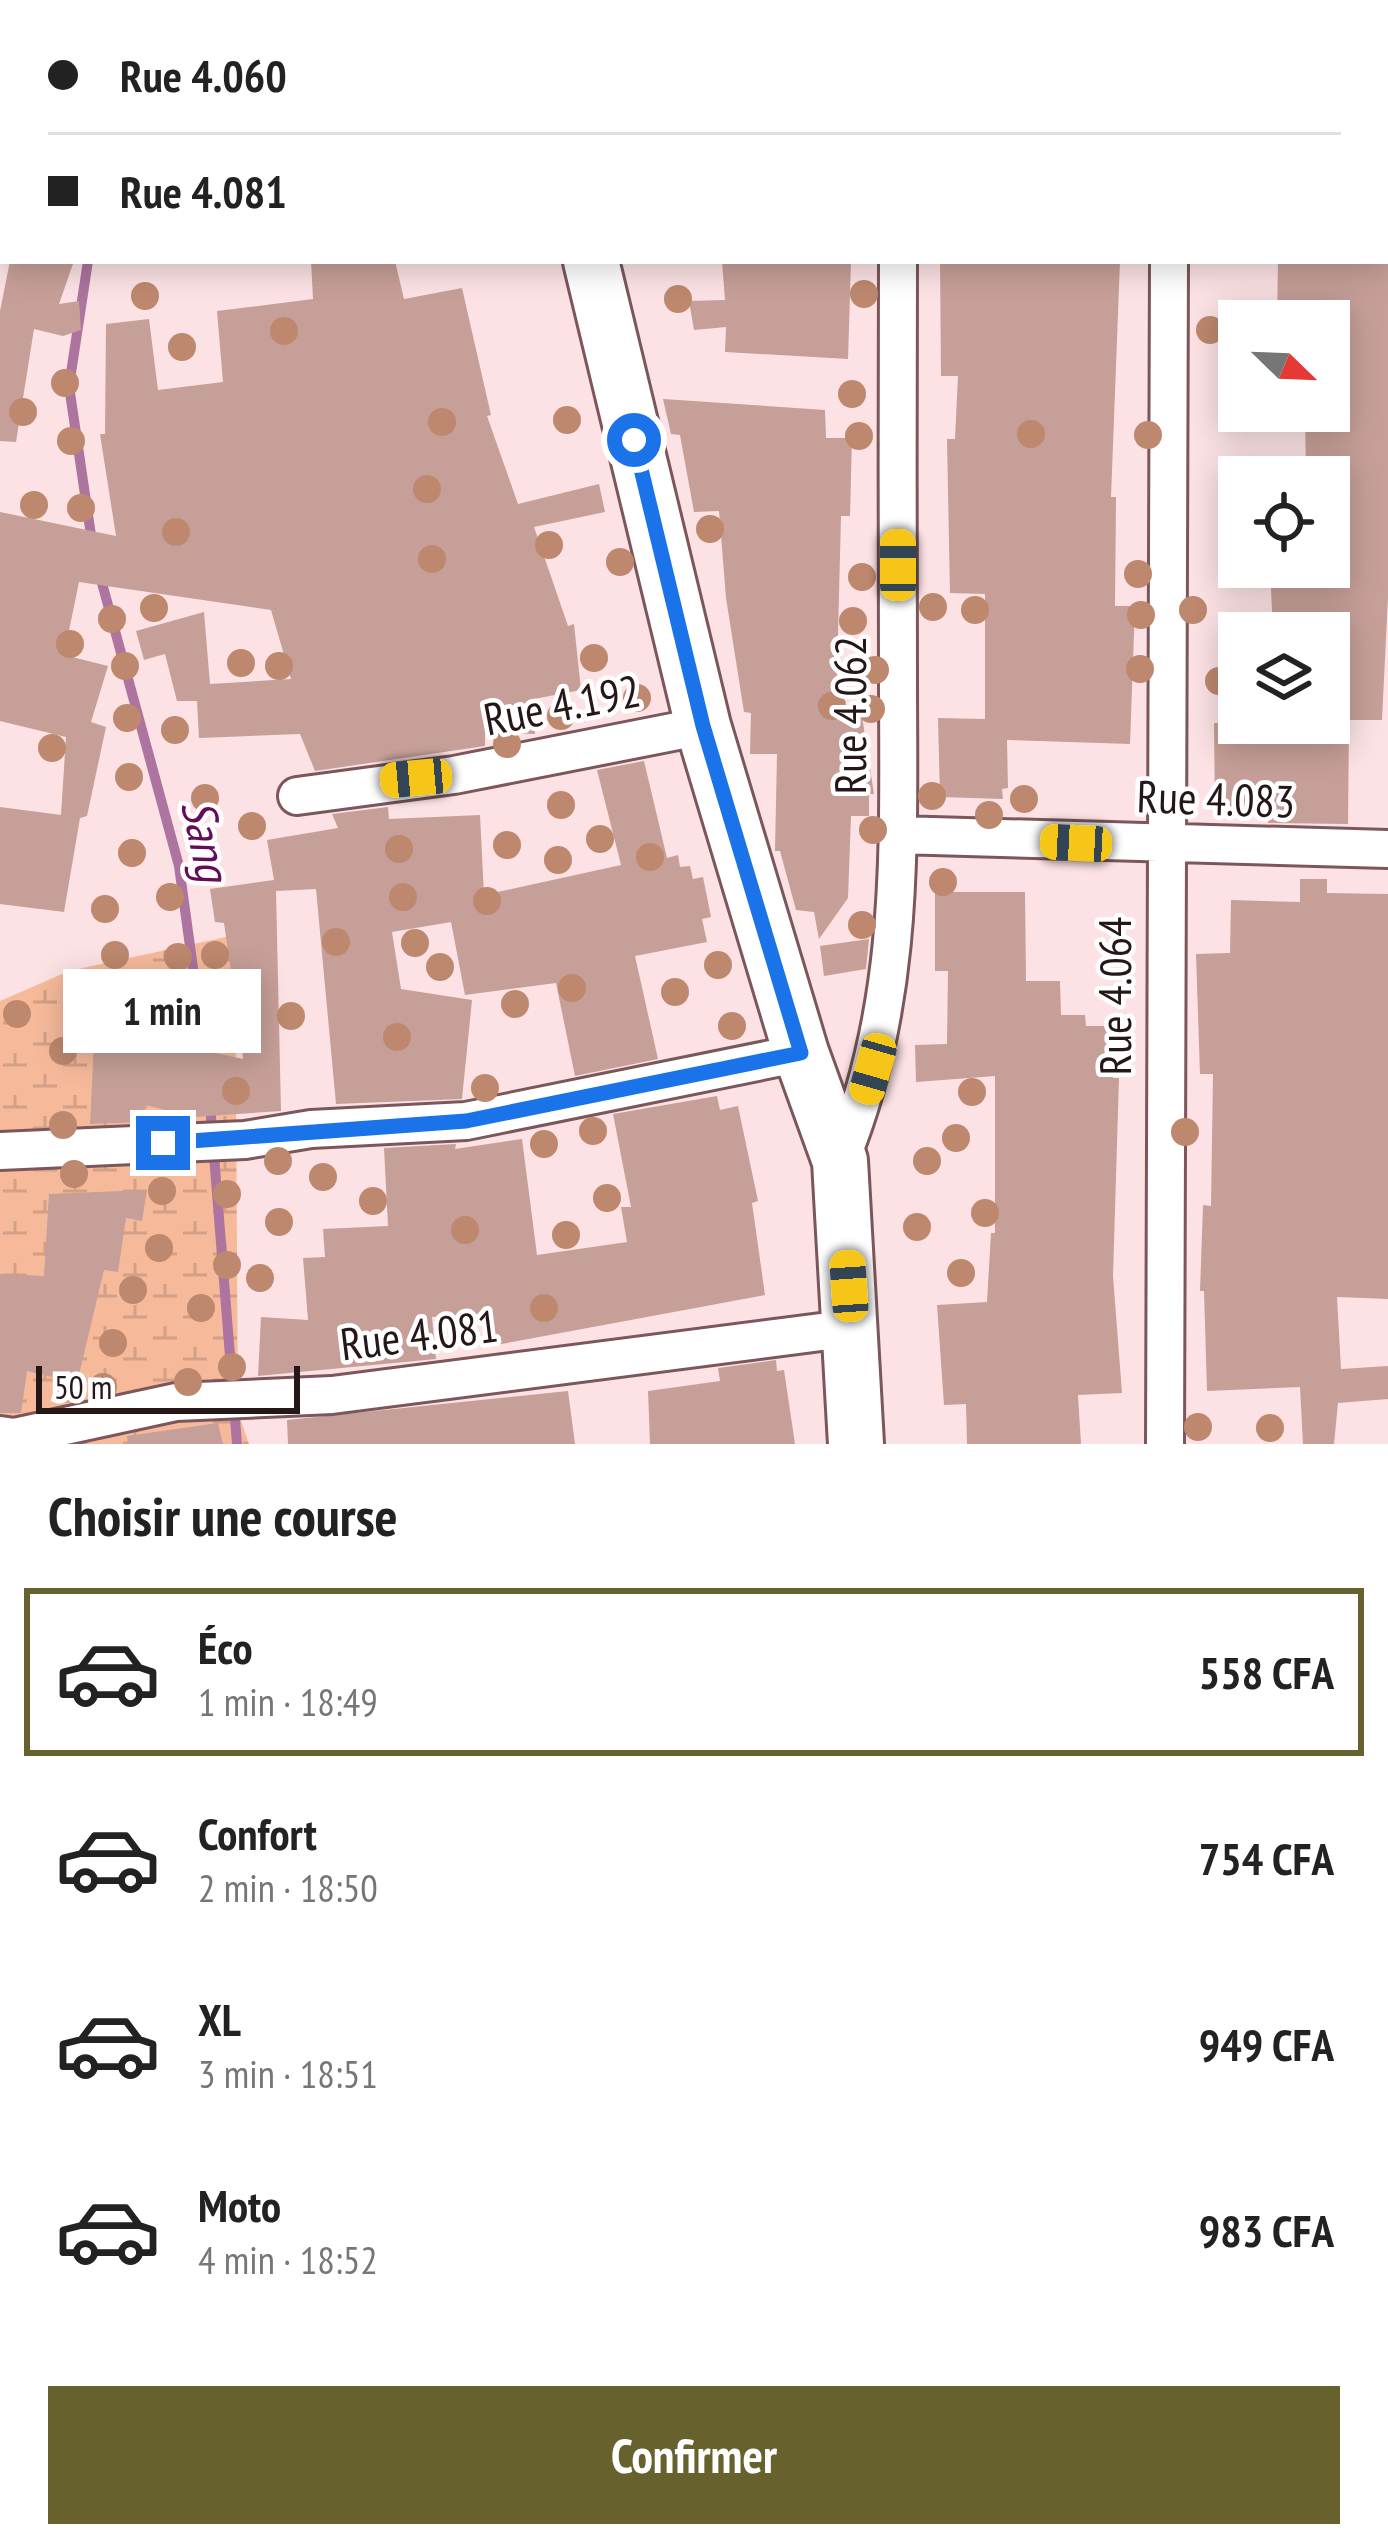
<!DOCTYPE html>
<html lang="fr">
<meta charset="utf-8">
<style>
body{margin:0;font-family:"PT Sans Narrow",sans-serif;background:#f2f2f2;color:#222;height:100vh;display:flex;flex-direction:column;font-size:45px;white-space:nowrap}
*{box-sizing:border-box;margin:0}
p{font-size:39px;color:#767676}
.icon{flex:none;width:66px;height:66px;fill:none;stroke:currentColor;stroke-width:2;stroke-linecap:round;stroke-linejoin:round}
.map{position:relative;height:1444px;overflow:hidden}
.side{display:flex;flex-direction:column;background:#fff;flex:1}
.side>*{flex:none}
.top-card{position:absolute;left:0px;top:0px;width:1389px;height:264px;box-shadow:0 6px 30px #0003;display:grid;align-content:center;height:264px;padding:0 48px;background:#fff}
.needle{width:78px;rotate:113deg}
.controls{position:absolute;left:1218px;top:300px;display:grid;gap:24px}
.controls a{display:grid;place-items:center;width:132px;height:132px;border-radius:0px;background:#fff;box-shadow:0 6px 30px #0003;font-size:60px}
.scale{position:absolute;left:36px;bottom:30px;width:264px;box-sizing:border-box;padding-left:12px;border:6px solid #251618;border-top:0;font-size:33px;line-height:42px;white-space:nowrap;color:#251618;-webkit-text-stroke:9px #fff;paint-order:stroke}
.end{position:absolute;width:54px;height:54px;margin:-27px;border:15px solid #1a73e8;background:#fff;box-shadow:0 0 0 6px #fff}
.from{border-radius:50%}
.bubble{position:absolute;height:84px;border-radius:0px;background:#fff;box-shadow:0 6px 30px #0003;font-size:39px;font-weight:700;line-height:84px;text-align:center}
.car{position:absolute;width:36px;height:72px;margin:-36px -18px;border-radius:15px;box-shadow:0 0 9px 3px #0007;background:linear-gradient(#f5c518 24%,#345 0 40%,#f5c518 0 76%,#345 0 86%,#f5c518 0)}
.top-card b{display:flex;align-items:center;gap:42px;height:114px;font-size:45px}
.top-card b+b{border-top:3px solid #e0e0e0}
.top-card i{width:30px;height:30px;background:#222}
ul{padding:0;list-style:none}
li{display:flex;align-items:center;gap:36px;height:168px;margin:0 24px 18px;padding:0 24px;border:6px solid transparent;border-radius:0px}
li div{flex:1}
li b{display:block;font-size:45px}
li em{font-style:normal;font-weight:700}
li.active{border-color:#66612d}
li>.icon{width:108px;height:108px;stroke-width:1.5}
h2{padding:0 48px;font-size:54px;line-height:144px}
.action{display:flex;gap:24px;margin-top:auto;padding:24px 48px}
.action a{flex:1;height:138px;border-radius:0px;background:#66612d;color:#fff;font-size:48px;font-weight:700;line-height:138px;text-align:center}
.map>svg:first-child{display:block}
</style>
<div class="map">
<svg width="1388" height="1444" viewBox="0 0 1388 1444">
<defs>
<pattern id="wetland-marsh" width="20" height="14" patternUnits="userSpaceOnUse" patternTransform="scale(3)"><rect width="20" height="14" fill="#f6ba9b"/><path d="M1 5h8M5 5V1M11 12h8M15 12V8" fill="none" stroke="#d39f85"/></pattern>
</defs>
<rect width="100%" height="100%" fill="#fce2e4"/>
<path fill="url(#wetland-marsh)" d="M235 935 238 1412 249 1444H0V1001L69 971Z"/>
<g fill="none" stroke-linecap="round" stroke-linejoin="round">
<path stroke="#ac749e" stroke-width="10" d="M88 261 69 386 92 542
M99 572 179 866 206 1063
M210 1105 237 1444"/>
</g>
<path fill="#c69f98" d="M10 261H74L59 304 79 301 81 330 63 336 34 329 16 442 0 441V311Z
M311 261H395L404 299 462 288 491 415 487 416 518 504 599 484 605 512 534 527 568 626 574 624 581 690 534 699 535 734 485 732V746L315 771 300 734 199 738 197 701H177L165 654 144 660 136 631 204 612 210 684 291 679 271 610 79 582 64 655 108 666 91 722 106 727 87 816 80 818 64 912 0 904V807L61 815 66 737 0 721V512L116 536 100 434H105L106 324 149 319 158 390 223 382 217 311 313 299Z
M722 261H851L848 359 725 352 726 327 694 330 689 301 725 300Z
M940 261H1120L1111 497H1116L1115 606H1135L1130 744 1007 740 1008 788 1002 789 1003 799 940 797 938 718 985 719V594L950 593 947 439H955L958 376H941Z
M1278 261H1388V597L1382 720H1329V633H1273L1270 567H1329V477H1306L1305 411H1329V321H1277Z
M663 399 825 410 826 438H852L850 516H841L836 714 862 716 874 794H869V816H851L848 898 819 939 814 912 796 910 780 851H775L777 754H750L751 713 744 712 726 598 719 511 694 512 680 435 671 434Z
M1214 723H1349L1348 824 1268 823V815H1215Z
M644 761 667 858 678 855 680 867 690 866 693 879 703 877 711 917 702 919 707 942 635 956 658 1059 575 1076 556 983 465 995 451 922 392 932 401 989 472 1000 462 1099 336 1104 316 889 276 891 281 1111 194 1117 145 1105V1122L90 1124 97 982 141 985 140 1037 243 1059 238 978 232 979 224 923 215 922 210 889 274 880 267 840 338 828 332 814 388 807 389 819 480 815 484 895 621 865 597 770Z
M1300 879H1327V893L1388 894V1299L1337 1297 1341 1369 1388 1366V1399L1338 1403 1334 1444H1303L1300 1387 1207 1391 1204 1291H1200L1203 1205 1211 1206 1213 1074H1200L1196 954 1230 953 1231 900 1300 902Z
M935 892H1025L1026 981H1060L1061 1015H1085L1086 1026H1113V1078H1119L1113 1276 1122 1393 1078 1395 1081 1444H967L966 1404 944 1405 937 1305 987 1302 991 1233H995V1076L916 1082 915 1045 947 1044 948 971H935Z
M869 939 866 969 824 976 820 946Z
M717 1096 720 1110 738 1106 758 1201 752 1203 765 1295 496 1345 492 1313 432 1317 436 1359 258 1376 261 1317 308 1320 303 1258 325 1257 323 1229 388 1226 384 1148 456 1144 455 1149 522 1139 537 1255 627 1242 621 1207H631L613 1114Z
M147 1190 142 1221 126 1218 118 1272 104 1270 77 1383 27 1371 21 1413H0V1274L44 1276 49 1194Z
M776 1360 777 1371 784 1370 795 1444H650L648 1391 720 1381 718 1368Z
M568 1391 575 1444H288L287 1420Z
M218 1423 223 1444H128L127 1436Z"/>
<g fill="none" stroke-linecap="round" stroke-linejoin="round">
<g stroke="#7b575b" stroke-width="42">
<path id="street" d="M898 3V0
M1170 3V0
M297 796 454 775 703 726
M898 835 1388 849
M0 1151 245 1140 311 1129 466 1121 801 1053
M840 1161C906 1001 898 844 898 674 898 536 897 399 898 261
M0 1435 14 1437 176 1402 332 1395 852 1328
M1165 1444 1169 261"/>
</g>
<g stroke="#7b575b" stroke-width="60">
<path id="secondary" d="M528 0 529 3
M591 261 703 726 801 1053 840 1161 856 1444"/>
</g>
<use href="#street" stroke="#fff" stroke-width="36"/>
<use href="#secondary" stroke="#fff" stroke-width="54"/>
</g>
<g fill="#bd886e">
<circle cx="864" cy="294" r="14"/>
<circle cx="145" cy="296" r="14"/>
<circle cx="678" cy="299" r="14"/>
<circle cx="1210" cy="330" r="14"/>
<circle cx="284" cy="331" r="14"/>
<circle cx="182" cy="347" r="14"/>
<circle cx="65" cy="383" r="14"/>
<circle cx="852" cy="394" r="14"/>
<circle cx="23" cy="412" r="14"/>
<circle cx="567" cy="420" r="14"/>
<circle cx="442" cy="422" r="14"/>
<circle cx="1031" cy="434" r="14"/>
<circle cx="1148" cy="435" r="14"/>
<circle cx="859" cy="436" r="14"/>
<circle cx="71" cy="441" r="14"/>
<circle cx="427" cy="489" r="14"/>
<circle cx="34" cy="505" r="14"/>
<circle cx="81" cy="508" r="14"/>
<circle cx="710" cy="529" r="14"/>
<circle cx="176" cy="532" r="14"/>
<circle cx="549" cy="545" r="14"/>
<circle cx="432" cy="559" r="14"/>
<circle cx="620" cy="562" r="14"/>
<circle cx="1138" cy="574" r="14"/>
<circle cx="862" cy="577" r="14"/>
<circle cx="933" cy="607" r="14"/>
<circle cx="154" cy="608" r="14"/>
<circle cx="975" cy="610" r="14"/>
<circle cx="1193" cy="610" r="14"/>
<circle cx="1141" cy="615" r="14"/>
<circle cx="112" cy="619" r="14"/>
<circle cx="853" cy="621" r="14"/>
<circle cx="70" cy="644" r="14"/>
<circle cx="594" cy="658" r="14"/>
<circle cx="241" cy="663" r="14"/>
<circle cx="125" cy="666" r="14"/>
<circle cx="279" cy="666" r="14"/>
<circle cx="1140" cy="669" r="14"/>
<circle cx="875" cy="670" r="14"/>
<circle cx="1219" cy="681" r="14"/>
<circle cx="637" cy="698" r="14"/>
<circle cx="832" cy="706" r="14"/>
<circle cx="871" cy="709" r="14"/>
<circle cx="561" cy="716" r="14"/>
<circle cx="127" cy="718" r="14"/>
<circle cx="175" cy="730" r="14"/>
<circle cx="507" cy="744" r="14"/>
<circle cx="52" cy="748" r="14"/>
<circle cx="129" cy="777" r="14"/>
<circle cx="932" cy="796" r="14"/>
<circle cx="205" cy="798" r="14"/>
<circle cx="1024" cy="799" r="14"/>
<circle cx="561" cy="805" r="14"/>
<circle cx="989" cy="815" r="14"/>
<circle cx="252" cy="826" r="14"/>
<circle cx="873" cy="830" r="14"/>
<circle cx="600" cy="839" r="14"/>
<circle cx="202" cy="841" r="14"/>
<circle cx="507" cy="845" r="14"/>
<circle cx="399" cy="849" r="14"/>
<circle cx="132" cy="853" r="14"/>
<circle cx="650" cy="857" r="14"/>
<circle cx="558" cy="860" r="14"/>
<circle cx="943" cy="882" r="14"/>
<circle cx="170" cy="897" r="14"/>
<circle cx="403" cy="897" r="14"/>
<circle cx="487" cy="901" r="14"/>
<circle cx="105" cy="909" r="14"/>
<circle cx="862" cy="925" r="14"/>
<circle cx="336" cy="942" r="14"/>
<circle cx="415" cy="943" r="14"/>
<circle cx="115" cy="955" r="14"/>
<circle cx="215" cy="955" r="14"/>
<circle cx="178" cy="957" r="14"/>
<circle cx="718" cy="965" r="14"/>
<circle cx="440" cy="967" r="14"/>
<circle cx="572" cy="988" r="14"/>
<circle cx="675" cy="992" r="14"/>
<circle cx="224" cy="1001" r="14"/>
<circle cx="515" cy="1004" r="14"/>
<circle cx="17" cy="1014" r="14"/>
<circle cx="291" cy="1016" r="14"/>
<circle cx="190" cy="1018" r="14"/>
<circle cx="732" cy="1026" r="14"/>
<circle cx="397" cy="1037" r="14"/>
<circle cx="63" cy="1051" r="14"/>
<circle cx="485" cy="1088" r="14"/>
<circle cx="236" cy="1091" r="14"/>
<circle cx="972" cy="1092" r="14"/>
<circle cx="63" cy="1125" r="14"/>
<circle cx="593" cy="1131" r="14"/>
<circle cx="1185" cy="1132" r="14"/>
<circle cx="956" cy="1138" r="14"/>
<circle cx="544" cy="1144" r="14"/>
<circle cx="278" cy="1161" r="14"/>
<circle cx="927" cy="1161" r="14"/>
<circle cx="74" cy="1174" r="14"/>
<circle cx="323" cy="1177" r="14"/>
<circle cx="162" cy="1191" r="14"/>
<circle cx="227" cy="1194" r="14"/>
<circle cx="607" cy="1198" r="14"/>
<circle cx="373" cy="1201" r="14"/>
<circle cx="985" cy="1213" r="14"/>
<circle cx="279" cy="1222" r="14"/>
<circle cx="917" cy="1227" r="14"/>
<circle cx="465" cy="1230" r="14"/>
<circle cx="566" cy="1235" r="14"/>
<circle cx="159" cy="1248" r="14"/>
<circle cx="227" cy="1265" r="14"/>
<circle cx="961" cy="1273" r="14"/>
<circle cx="260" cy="1278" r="14"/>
<circle cx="133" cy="1290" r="14"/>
<circle cx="201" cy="1308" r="14"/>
<circle cx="544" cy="1308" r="14"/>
<circle cx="113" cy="1343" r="14"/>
<circle cx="232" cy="1367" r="14"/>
<circle cx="188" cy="1382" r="14"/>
<circle cx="103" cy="1387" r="14"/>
<circle cx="1198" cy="1427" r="14"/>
<circle cx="1270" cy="1428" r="14"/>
</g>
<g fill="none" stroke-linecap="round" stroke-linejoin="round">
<path stroke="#1a73e8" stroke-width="15" d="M163 1143 466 1121 801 1053 703 726 634 440"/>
</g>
<g text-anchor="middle" stroke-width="9" stroke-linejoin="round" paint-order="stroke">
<g font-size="45" fill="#251618" stroke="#fff">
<text transform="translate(562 705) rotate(-11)" y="16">Rue 4.192</text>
<text transform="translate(850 715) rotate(-90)" y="16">Rue 4.062</text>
<text transform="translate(1216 799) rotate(2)" y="16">Rue 4.083</text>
<text transform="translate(1115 996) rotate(-90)" y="16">Rue 4.064</text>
<text transform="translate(419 1335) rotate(-7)" y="16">Rue 4.081</text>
</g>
<g font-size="48" font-style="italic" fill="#640c58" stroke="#fff">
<text transform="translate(206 840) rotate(78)" y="17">Sang</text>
</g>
</g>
</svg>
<div class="controls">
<a><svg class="needle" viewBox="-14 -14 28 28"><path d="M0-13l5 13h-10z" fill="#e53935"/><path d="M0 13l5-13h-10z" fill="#767676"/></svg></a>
<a><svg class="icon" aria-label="locate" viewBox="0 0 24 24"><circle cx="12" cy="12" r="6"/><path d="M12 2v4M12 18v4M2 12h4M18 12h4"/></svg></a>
<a><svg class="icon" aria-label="layers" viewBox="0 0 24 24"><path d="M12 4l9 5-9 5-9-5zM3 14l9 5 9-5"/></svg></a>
</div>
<div class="scale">50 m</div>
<i class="end from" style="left:634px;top:440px"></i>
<i class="end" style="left:163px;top:1143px"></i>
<div class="bubble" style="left:63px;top:969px;width:198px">1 min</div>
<i class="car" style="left:898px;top:565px;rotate:0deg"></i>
<i class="car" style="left:416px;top:778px;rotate:265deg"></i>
<i class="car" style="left:1076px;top:843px;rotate:273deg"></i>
<i class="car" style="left:873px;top:1069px;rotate:196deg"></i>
<i class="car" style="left:849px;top:1286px;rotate:356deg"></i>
<div class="top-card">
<b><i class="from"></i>Rue 4.060</b>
<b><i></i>Rue 4.081</b>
</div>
</div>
<section class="side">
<h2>Choisir une course</h2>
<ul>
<li class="active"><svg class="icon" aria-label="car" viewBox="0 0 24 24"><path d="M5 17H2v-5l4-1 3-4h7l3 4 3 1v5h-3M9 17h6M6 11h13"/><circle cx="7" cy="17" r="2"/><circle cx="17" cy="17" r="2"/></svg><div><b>Éco</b><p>1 min · 18:49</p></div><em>558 CFA</em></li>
<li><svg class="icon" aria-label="car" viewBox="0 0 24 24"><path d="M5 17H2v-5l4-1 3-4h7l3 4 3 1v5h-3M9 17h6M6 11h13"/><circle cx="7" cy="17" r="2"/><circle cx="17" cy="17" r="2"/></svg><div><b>Confort</b><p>2 min · 18:50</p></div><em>754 CFA</em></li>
<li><svg class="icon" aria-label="car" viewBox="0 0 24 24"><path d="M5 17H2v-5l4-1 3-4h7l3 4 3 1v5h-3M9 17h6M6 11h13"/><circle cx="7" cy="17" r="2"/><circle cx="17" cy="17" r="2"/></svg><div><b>XL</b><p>3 min · 18:51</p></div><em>949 CFA</em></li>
<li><svg class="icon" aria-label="car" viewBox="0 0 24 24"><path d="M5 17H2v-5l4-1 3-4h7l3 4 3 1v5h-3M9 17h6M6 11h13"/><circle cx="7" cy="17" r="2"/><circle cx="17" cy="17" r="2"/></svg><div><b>Moto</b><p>4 min · 18:52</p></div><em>983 CFA</em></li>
</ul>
<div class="action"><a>Confirmer</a></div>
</section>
